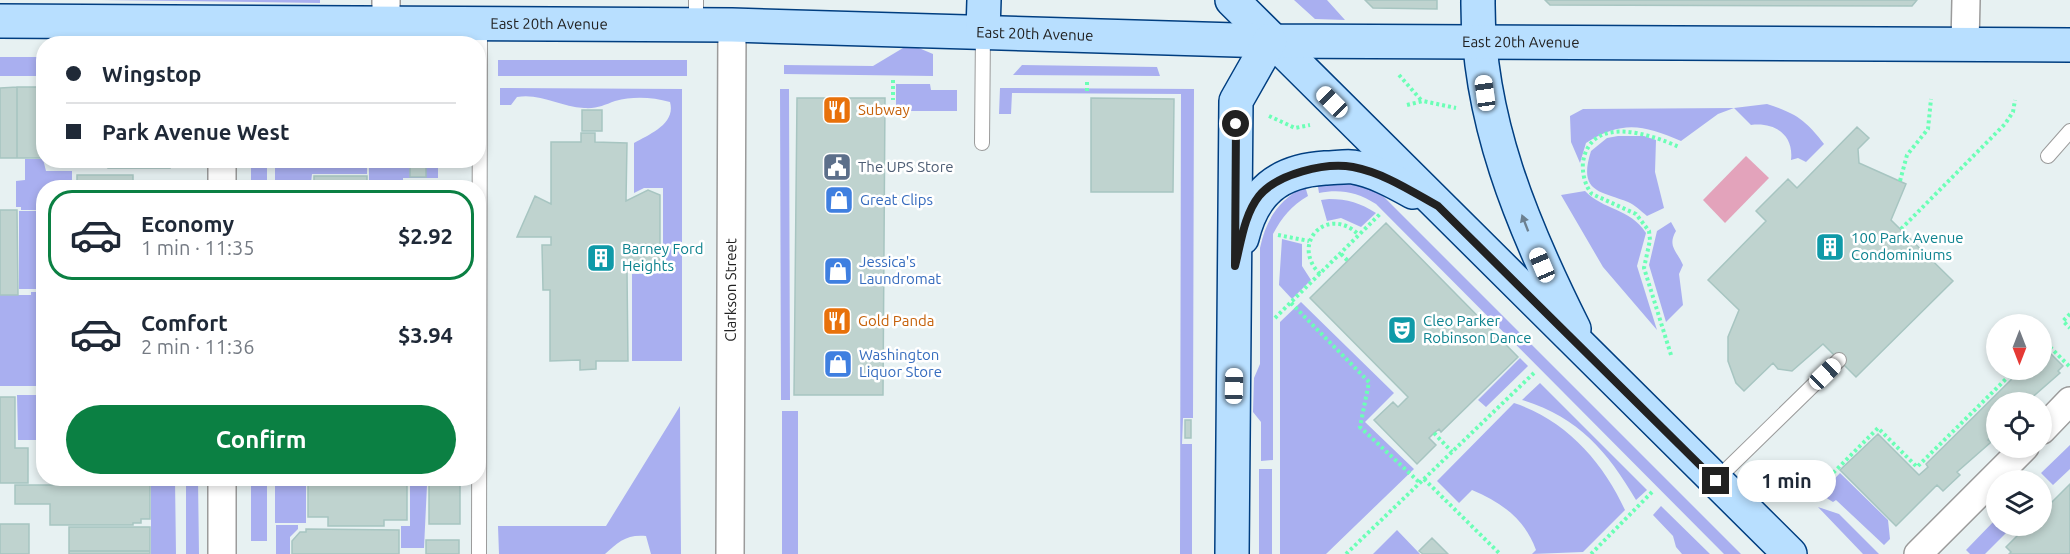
<!DOCTYPE html>
<meta charset="utf-8">
<style>
body{margin:0;font-family:Ubuntu,sans-serif;background:#f6f6f7;color:#1f2937;height:100vh;display:flex;flex-direction:column;font-size:22px;white-space:nowrap}
*{box-sizing:border-box;margin:0}
p{font-size:20px;color:#747a83}
.icon{flex:none;width:33px;height:33px;fill:none;stroke:currentColor;stroke-width:2;stroke-linecap:round;stroke-linejoin:round}
.map{position:relative;flex:1;overflow:hidden}
.side{position:absolute;left:36px;top:180px;width:450px;height:306px;display:flex;flex-direction:column;background:#fff;border-radius:24px;box-shadow:0 3px 9px #0003}
.side>*{flex:none}
.top-card{position:absolute;left:36px;top:36px;width:450px;height:132px;border-radius:24px;box-shadow:0 3px 9px #0003;display:grid;align-content:center;height:132px;padding:0 30px;background:#fff}
.needle{width:39px;rotate:180deg}
.tools{position:absolute;left:1986px;top:314px;display:grid;gap:12px}
.tools a{display:grid;place-items:center;width:66px;height:66px;border-radius:50%;background:#fff;box-shadow:0 3px 9px #0003;font-size:30px}
.end{position:absolute;width:27px;height:27px;margin:-14px;border:8px solid #212121;background:#fff;box-shadow:0 0 0 3px #fff}
.from{border-radius:50%}
.bubble{position:absolute;height:42px;border-radius:21px;background:#fff;box-shadow:0 3px 9px #0003;font-size:20px;font-weight:700;line-height:42px;text-align:center}
.car{position:absolute;width:18px;height:36px;margin:-18px -9px;border-radius:8px;box-shadow:0 0 4px 2px #0007;background:linear-gradient(#fff 24%,#345 0 40%,#fff 0 76%,#345 0 86%,#fff 0)}
.top-card b{display:flex;align-items:center;gap:21px;height:57px;font-size:22px}
.top-card b+b{border-top:2px solid #e0e1e3}
.top-card i{width:15px;height:15px;background:#1f2937}
ul{padding:10px 0 0;list-style:none}
li{display:flex;align-items:center;gap:18px;height:90px;margin:0 12px 9px;padding:0 18px;border:3px solid transparent;border-radius:24px}
li div{flex:1}
li b{display:block;font-size:22px}
li em{font-style:normal;font-weight:700}
li.selected{border-color:#0b8043}
li>.icon{width:54px;height:54px;stroke-width:1.5}
.action{display:flex;gap:12px;margin-top:auto;padding:12px 30px}
.action a{flex:1;height:69px;border-radius:36px;background:#0b8043;color:#fff;font-size:24px;font-weight:700;line-height:69px;text-align:center}
.map>svg:first-child{display:block}
</style>
<div class="map">
<svg width="2070" height="554" viewBox="0 0 2070 554">
<rect width="100%" height="100%" fill="#e7f1f2"/>
<path fill="#a9aff0" d="M101 0H320V3Z
M1294 0H1327L1345 20 1315 19Z
M914 46 933 54V76L784 74V65L873 66 903 48Z
M0 57H43V76H0Z
M498 60H687V76H498Z
M1022 65 1157 67 1160 76 1013 75Z
M896 84H930L931 90H957V111H896Z
M500 88 682 89V361H632V274L663 273V188H644L634 193V143C650 134 676 124 670 102 652 97 633 96 615 101 604 105 597 109 584 108 560 107 541 93 517 97L511 105H500Z
M1000 88 1194 89 1193 418H1183L1182 444H1192V554H1180L1181 94 1012 93 1011 114H999Z
M780 89H789L790 400H781Z
M1767 104C1795 113 1806 120 1824 144L1806 162 1798 158 1791 160C1794 135 1775 122 1751 125L1734 108 1718 114 1681 141C1643 125 1623 120 1586 143L1580 163 1571 142 1570 116 1583 109 1734 108Z
M1618 136H1644L1656 140 1655 172 1664 208 1647 216C1641 211 1635 205 1628 202 1599 191 1578 192 1591 151L1607 138Z
M25 159H43L46 171H72V184L44 188 43 210H21V207H16V181L25 180Z
M251 161H267V187H251Z
M275 161H367V174H312L311 183H275Z
M369 161H438V178H403V185H369Z
M1335 179 1369 187 1383 196 1741 554H1724L1376 204C1357 192 1340 189 1319 193L1317 181Z
M1305 186 1308 196C1291 206 1282 217 1273 234V460L1261 461V422L1253 412 1254 378 1260 364V248C1266 219 1279 200 1305 186Z
M1585 191C1603 210 1630 208 1646 233L1637 266 1657 330 1603 267 1561 195Z
M1329 199C1348 199 1360 203 1376 213L1361 227 1341 218 1327 221 1321 200Z
M19 211H43V289H19Z
M1671 222 1676 231C1667 246 1677 251 1683 265L1679 274 1683 305 1666 322 1649 265 1657 231Z
M1282 239 1302 244V266L1311 280 1292 299 1279 285Z
M31 292H43V386H0V295H31Z
M1301 302 1394 393 1365 422 1414 469 1326 554H1280V322Z
M1520 358 1528 366 1486 407 1478 400Z
M1540 383 1647 490 1636 500C1607 451 1578 417 1522 400Z
M17 395H43L41 440H18Z
M1514 403C1566 420 1603 462 1625 510L1583 552 1532 554 1536 550C1525 519 1501 502 1472 490L1459 503 1437 481Z
M680 406 681 554H651L646 536C627 534 618 542 605 554H499L498 526H606Z
M782 411H798V554H782Z
M2070 445V469L2053 485 2041 473Z
M1259 469H1272V554H1259Z
M1840 473 1888 520 1890 539 1884 545 1836 500 1833 502 1820 494Z
M151 479H175L176 554H151Z
M186 479H198L199 554H186Z
M251 479H267V541H251Z
M275 479H311H306V523H275Z
M410 485H427L424 548H401V526H410Z
M1661 506 1710 554H1682L1676 547 1673 536 1653 515Z
M1818 507 1839 514 1879 554H1863Z
M1996 519V525H2014L1985 554H1970L1966 550Z
M276 525H298V529L290 537V554H276Z
M1397 530 1420 554H1373Z"/>
<path fill="#e3a3bb" d="M1746 156 1769 178 1725 223 1703 200Z"/>
<path fill="#bfd3cf" stroke="#a7c5c1" stroke-width="1.5" d="M1365 0H1437V9L1373 8Z
M1545 0H1917L1912 6 1550 5Z
M17 87H44V158H17Z
M17 87V158H0V88Z
M797 98H885L883 395H794Z
M1091 98 1174 99 1173 192H1091Z
M582 110H602V131H582Z
M1857 127 1869 138 1858 149 1859 163 1906 184 1891 220 1953 281 1856 377 1823 344 1792 371 1778 369 1773 363 1744 391 1736 383 1728 361V337L1739 310 1708 280 1766 221 1756 211 1788 179 1797 188Z
M581 133H595V142L627 143 626 201 648 190 660 195V271H627L628 361H596V369L580 370V360L550 361V290H543L542 245H551V237H517L535 196 551 204V142H581Z
M47 160H90V163L47 162Z
M108 160H170V168H108Z
M410 166H426V177H410Z
M77 175H133V182H156V188H66L77 187Z
M314 176H367V188H314Z
M407 182H462V188H407Z
M0 210H17L18 295H0Z
M1386 223 1518 357 1441 432 1439 429 1434 433 1429 438 1436 445 1417 464 1374 420 1393 402 1398 407 1408 397 1310 298Z
M2044 347 2063 366 2058 371 2060 373 2027 402H1996V431L1988 440 1991 442 1957 472 1960 475 1943 491 1937 485 1896 526 1840 470 1878 434 1919 475 1928 467 1926 464 2022 369H2042V350Z
M0 397H15V448H28V483H0Z
M1185 420H1191V438H1185Z
M52 478H150V519H141V523H133V525H50V504H15V485H52Z
M429 479H460V524H429Z
M308 481 407 482V520H384V526H328V517H308Z
M2070 484V554H2009L2011 552 2006 547 2028 525H2042V512Z
M0 524H29V554H0Z
M69 527H150V551H69Z
M306 529 399 530V554H292V541L300 532H306Z
M1432 538 1448 554H1423L1419 551Z
M426 540H459V554H426Z
M69 551H150V554H69Z"/>
<g fill="none" stroke-linecap="round" stroke-linejoin="round">
<g stroke="#9b9b9b" stroke-width="16">
<path id="lane" d="M696 25V0
M982 143 983 31
M2048 156 2070 131
M1716 480 1839 360
M479 554 480 24"/>
</g>
<g stroke="#9b9b9b" stroke-width="30">
<g id="street">
<path d="M222 22V44"/>
<path d="M386 24V0"/>
<path d="M1965 44 1966 0"/>
<path d="M222 188V160"/>
<path d="M2042 430 2070 401"/>
<path d="M222 554V478"/>
<path id="s1" d="M730 554 732 25"/>
<path d="M1918 554 2025 447"/>
</g>
</g>
<g stroke="#003e80" stroke-width="36">
<g id="secondary">
<path d="M1232 0 1790 554"/>
<path d="M1478 0C1477 118 1522 225 1574 329"/>
<path id="s2" d="M0 21 732 25 1270 41 2070 45"/>
<path d="M983 31 984 0"/>
<path d="M1242 238C1253 192 1278 171 1325 168 1334 168 1345 166 1353 167 1373 170 1395 182 1413 192"/>
<path d="M1232 554 1236 101 1270 41"/>
</g>
</g>
<path stroke="#6bffb6" stroke-width="4" stroke-dasharray="3 3" stroke-linecap="butt" d="M1399 75 1422 101
M893 80V100
M1087 82V94
M1407 105 1423 101 1456 108
M1269 116 1295 128 1310 125
M1900 181 1907 155 1928 129 1931 99
M1901 229 2005 124 2013 112 2015 100
M1278 235 1309 241
M1341 254 1348 261
M1320 274C1289 243 1328 204 1359 235
M1291 303 1369 382 1360 427 1420 483
M2070 314 2063 321 2070 328
M1275 318 1381 213
M2042 344 2044 341 2070 367
M1671 355 1644 268 1650 240 1649 231 1636 214 1592 194C1585 186 1582 173 1583 162 1591 114 1650 134 1679 147
M1434 433 1452 452
M1424 479 1500 554
M1812 494 1878 428 1917 467 2016 369
M1346 554 1536 371
M1591 554 1654 490"/>
<use href="#lane" stroke="#fff" stroke-width="14"/>
<use href="#street" stroke="#fff" stroke-width="27"/>
<use href="#secondary" stroke="#b8dfff" stroke-width="33"/>
</g>
<defs><path id="oneway-solid" d="M-6-.8H1V-3.2L6.5 0L1 3.2V.8H-6Z" transform="scale(1.5)"/></defs>
<use fill="#6c8090" href="#oneway-solid" transform="translate(1525 223) rotate(-111)"/>
<g fill="none" stroke-linecap="round" stroke-linejoin="round">
<path stroke="#212121" stroke-width="8" d="M1236 124 1235 266C1241 243 1244 215 1259 196 1277 174 1325 162 1353 167 1384 173 1411 191 1438 206L1716 481"/>
</g>
<defs>
<g id="restaurant-square" transform="scale(1.5)"><rect x="-9" y="-9" width="18" height="18" rx="4" fill="#e8710a" stroke="#fff"/><path d="M-5-6h1v4h1v-4h1v4h1v-4h1v5L-1.5 .5V6h-2V.5L-5-1ZM5-6V6H3V1.5H1.5Q1.5-4 5-6Z" fill="#fff"/></g>
<g id="civic-square" transform="scale(1.5)"><rect x="-9" y="-9" width="18" height="18" rx="4" fill="#5c6f8a" stroke="#fff"/><path d="M-.6-6.5H3V-4.5H.6V-3L4-1V1h2V6H-6V1h2V-1L-.6-3ZM-1.2 2.5V6h2.4V2.5Z" fill="#fff"/></g>
<g id="shop-square" transform="scale(1.5)"><rect x="-9" y="-9" width="18" height="18" rx="4" fill="#3f7fe0" stroke="#fff"/><path d="M-5-2.5h2.3a2.7 3.5 0 0 1 5.4 0H5L5.5 6h-11ZM-1.5-2.5h3a1.5 2.3 0 0 0-3 0Z" fill="#fff"/></g>
<g id="building-square" transform="scale(1.5)"><rect x="-9" y="-9" width="18" height="18" rx="4" fill="#0f9aa8" stroke="#fff"/><path d="M-4-6H4V6H1V3H-1V6H-4ZM-2.5-4.3h1.7v1.8h-1.7ZM.8-4.3h1.7v1.8H.8ZM-2.5-1h1.7V.8h-1.7ZM.8-1h1.7V.8H.8Z" fill="#fff"/></g>
<g id="theatre-square" transform="scale(1.5)"><rect x="-9" y="-9" width="18" height="18" rx="4" fill="#0f9aa8" stroke="#fff"/><path d="M-5-5.5Q0-4 5-5.5V0Q5 5 0 6Q-5 5-5 0ZM-3.3-2.5H-1v1.5H-3.3ZM1-2.5H3.3v1.5H1ZM-2.8 1Q0 5.5 2.8 1Z" fill="#fff"/></g>
</defs>
<g fill-rule="evenodd">
<use href="#restaurant-square" x="837" y="110"/>
<use href="#civic-square" x="837" y="167"/>
<use href="#shop-square" x="839" y="200"/>
<use href="#building-square" x="1830" y="247"/>
<use href="#building-square" x="601" y="258"/>
<use href="#shop-square" x="838" y="271"/>
<use href="#restaurant-square" x="837" y="321"/>
<use href="#theatre-square" x="1402" y="330"/>
<use href="#shop-square" x="838" y="364"/>
</g>
<g text-anchor="middle" stroke-width="5" stroke-linejoin="round" paint-order="stroke">
<g font-size="15" fill="#212121" stroke="#fff">
<text dy="5" stroke="none"><textPath href="#s2" startOffset="549">East 20th Avenue</textPath></text>
<text dy="5" stroke="none"><textPath href="#s2" startOffset="1035">East 20th Avenue</textPath></text>
<text dy="5" stroke="none"><textPath href="#s2" startOffset="1521">East 20th Avenue</textPath></text>
<text dy="5" stroke="none"><textPath href="#s1" startOffset="264">Clarkson Street</textPath></text>
</g>
<g font-size="15" fill="#c56008" stroke="#fff" text-anchor="start">
<text x="858" y="115">Subway</text>
<text x="858" y="326">Gold Panda</text>
</g>
<g font-size="15" fill="#4e5e75" stroke="#fff" text-anchor="start">
<text x="858" y="172">The UPS Store</text>
</g>
<g font-size="15" fill="#366cbe" stroke="#fff" text-anchor="start">
<text x="860" y="205">Great Clips</text>
<text x="859" y="267">Jessica's<tspan x="859" dy="17">Laundromat</tspan></text>
<text x="859" y="360">Washington<tspan x="859" dy="17">Liquor Store</tspan></text>
</g>
<g font-size="15" fill="#0d838f" stroke="#fff" text-anchor="start">
<text x="1851" y="243">100 Park Avenue<tspan x="1851" dy="17">Condominiums</tspan></text>
<text x="622" y="254">Barney Ford<tspan x="622" dy="17">Heights</tspan></text>
<text x="1423" y="326">Cleo Parker<tspan x="1423" dy="17">Robinson Dance</tspan></text>
</g>
</g>
</svg>
<div class="tools">
<a><svg class="needle" viewBox="-14 -14 28 28"><path d="M0-13l5 13h-10z" fill="#e53935"/><path d="M0 13l5-13h-10z" fill="#747a83"/></svg></a>
<a><svg class="icon" aria-label="locate" viewBox="0 0 24 24"><circle cx="12" cy="12" r="6"/><path d="M12 2v4M12 18v4M2 12h4M18 12h4"/></svg></a>
<a><svg class="icon" aria-label="layers" viewBox="0 0 24 24"><path d="M12 4l9 5-9 5-9-5zM3 14l9 5 9-5"/></svg></a>
</div>
<i class="end from" style="left:1236px;top:124px"></i>
<i class="end" style="left:1716px;top:481px"></i>
<div class="bubble" style="left:1737px;top:460px;width:99px">1 min</div>
<i class="car" style="left:1485px;top:93px;rotate:352deg"></i>
<i class="car" style="left:1332px;top:102px;rotate:315deg"></i>
<i class="car" style="left:1542px;top:265px;rotate:337deg"></i>
<i class="car" style="left:1825px;top:374px;rotate:46deg"></i>
<i class="car" style="left:1234px;top:386px;rotate:1deg"></i>
<div class="top-card">
<b><i class="from"></i>Wingstop</b>
<b><i></i>Park Avenue West</b>
</div>
<section class="side">
<ul>
<li class="selected"><svg class="icon" aria-label="car" viewBox="0 0 24 24"><path d="M5 17H2v-5l4-1 3-4h7l3 4 3 1v5h-3M9 17h6M6 11h13"/><circle cx="7" cy="17" r="2"/><circle cx="17" cy="17" r="2"/></svg><div><b>Economy</b><p>1 min · 11:35</p></div><em>$2.92</em></li>
<li><svg class="icon" aria-label="car" viewBox="0 0 24 24"><path d="M5 17H2v-5l4-1 3-4h7l3 4 3 1v5h-3M9 17h6M6 11h13"/><circle cx="7" cy="17" r="2"/><circle cx="17" cy="17" r="2"/></svg><div><b>Comfort</b><p>2 min · 11:36</p></div><em>$3.94</em></li>
</ul>
<div class="action"><a>Confirm</a></div>
</section>
</div>
